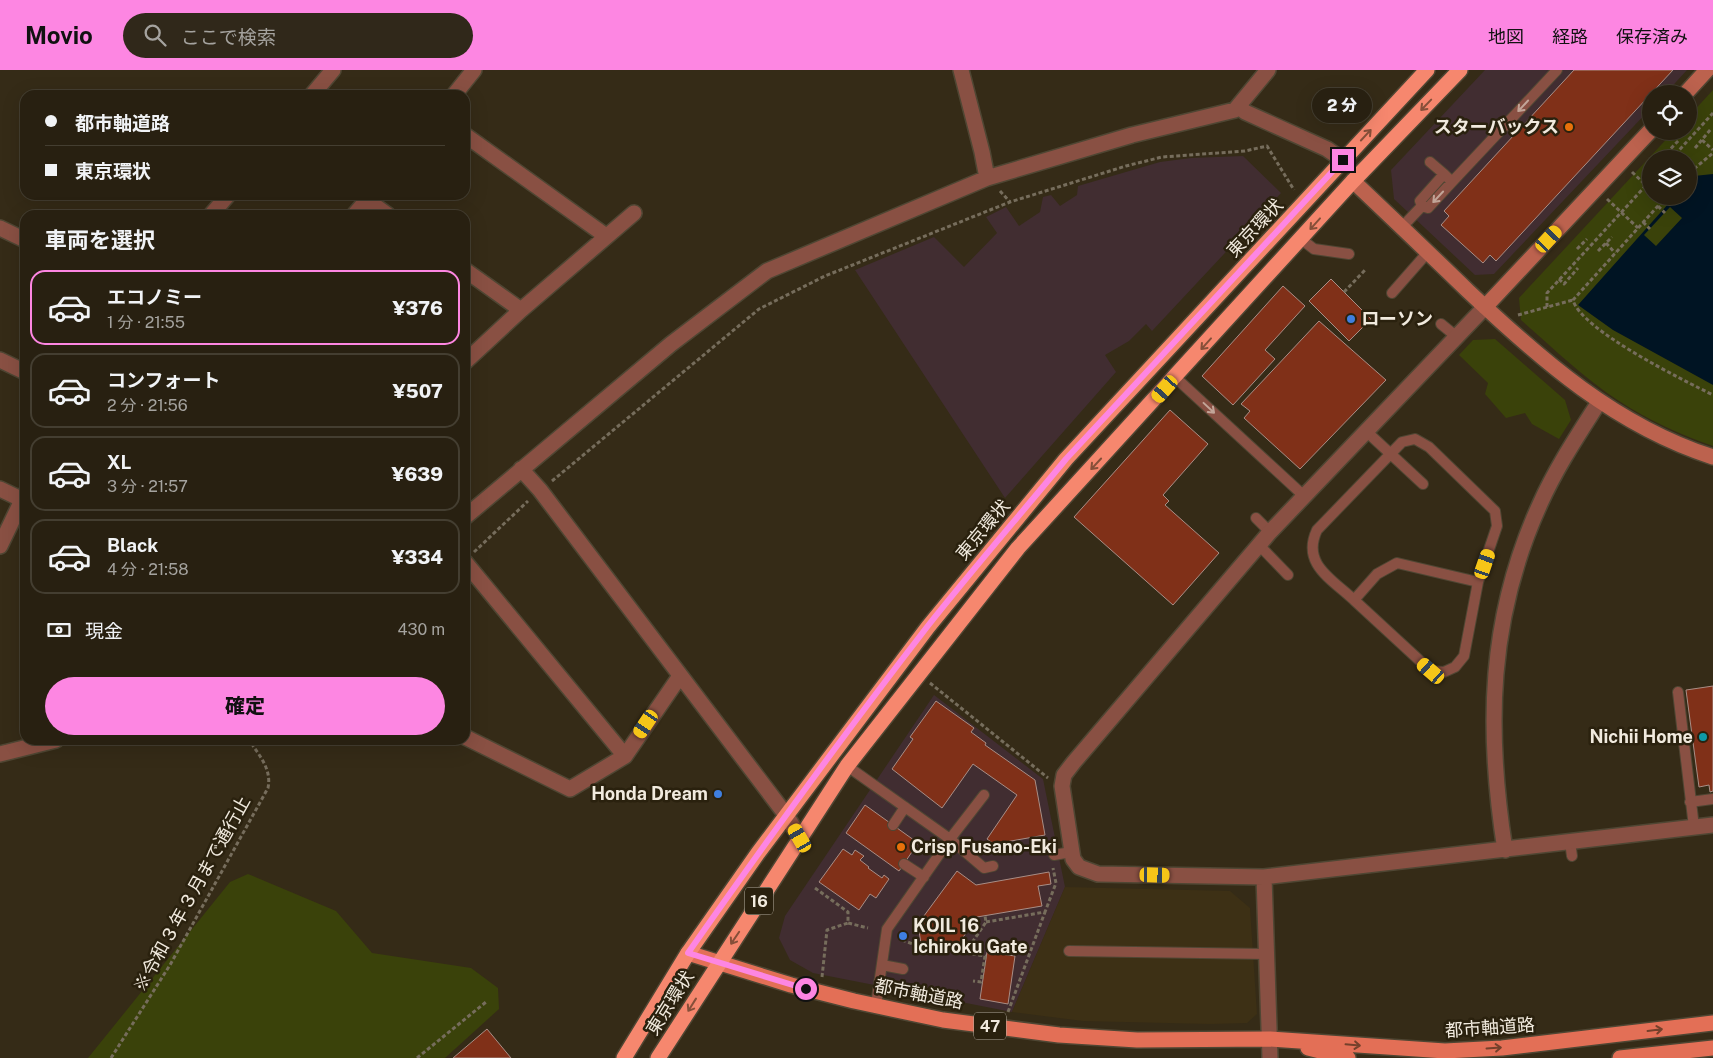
<!DOCTYPE html>
<html lang="ja">
<meta charset="utf-8">
<style>
body{margin:0;font-family:"Public Sans","Noto Sans JP",sans-serif;background:#30281a;color:#f1f3f6;height:100vh;display:flex;flex-direction:column;font-size:19px;white-space:nowrap}
*{box-sizing:border-box;margin:0}
p{font-size:16px;color:#a5a39f}
.icon{flex:none;width:28px;height:28px;fill:none;stroke:currentColor;stroke-width:2;stroke-linecap:round;stroke-linejoin:round}
.map{position:relative;flex:1;overflow:hidden}
.panel{position:absolute;left:20px;top:140px;width:450px;height:535px;display:flex;flex-direction:column;background:#282011;border-radius:15px;box-shadow:0 5px 20px #0002,0 0 0 1px #443e31}
.panel>*{flex:none}
.guide{position:absolute;left:20px;top:20px;width:450px;height:110px;border-radius:15px;box-shadow:0 5px 20px #0002,0 0 0 1px #443e31;display:grid;align-content:center;height:110px;padding:0 25px;background:#282011}
.fabs{position:absolute;left:1642px;top:15px;display:grid;gap:10px}
.fabs a{display:grid;place-items:center;width:55px;height:55px;border-radius:50%;background:#282011;box-shadow:0 5px 20px #0002,0 0 0 1px #443e31;font-size:25px}
.end{position:absolute;width:22px;height:22px;margin:-11px;border:6px solid #fd86e2;background:#111;box-shadow:0 0 0 2px #111}
.from{border-radius:50%}
.bubble{position:absolute;height:35px;border-radius:18px;background:#282011;box-shadow:0 5px 20px #0002,0 0 0 1px #443e31;font-size:16px;font-weight:800;line-height:35px;text-align:center}
.car{position:absolute;width:15px;height:30px;margin:-15px -8px;border-radius:6px;box-shadow:0 0 4px 1px #0007;background:linear-gradient(#f5c518 24%,#345 0 40%,#f5c518 0 76%,#345 0 86%,#f5c518 0)}
.guide b{display:flex;align-items:center;gap:18px;height:48px;font-size:19px}
.guide b+b{border-top:1px solid #443e31}
.guide i{width:12px;height:12px;background:#f1f3f6}
ul{padding:0;list-style:none}
li{display:flex;align-items:center;gap:15px;height:75px;margin:0 10px 8px;padding:0 15px;border:2px solid #443e31;border-radius:15px}
li div{flex:1}
li b{display:block;font-size:19px}
li em{font-style:normal;font-weight:800}
li.active{border-color:#fd86e2}
li>.icon{width:45px;height:45px;stroke-width:1.5}
h2{padding:0 25px;font-size:22px;line-height:60px}
.pay{display:flex;align-items:center;gap:12px;height:55px;padding:0 25px;font-size:19px}
.pay p{margin-inline-start:auto}
.button{display:flex;gap:10px;margin-top:auto;padding:10px 25px}
.button a{flex:1;height:58px;border-radius:30px;background:#fd86e2;color:#111;font-size:20px;font-weight:800;line-height:58px;text-align:center}
header{display:flex;align-items:center;gap:30px;box-sizing:border-box;height:70px;padding:0 25px;background:#fd86e2;color:#111}
header strong{font-size:24px}
nav{display:flex;gap:28px;margin-inline-start:auto;font-size:18px}
.search{width:350px;height:45px;background:#30281a;display:flex;align-items:center;gap:12px;box-sizing:border-box;padding:0 18px;border-radius:28px;color:#a5a39f;font-size:19px}
.map>svg:first-child{display:block}
</style>
<header>
<strong>Movio</strong>
<div class="search"><svg class="icon" aria-label="search" viewBox="0 0 24 24"><circle cx="10" cy="10" r="6"/><path d="M15 15l6 6"/></svg>ここで検索</div>
<nav><a>地図</a><a>経路</a><a>保存済み</a></nav>
</header>
<div class="map">
<svg width="1713" height="988" viewBox="0 0 1713 988">
<rect width="100%" height="100%" fill="#352b17"/>
<path fill="#412d31" d="M1485 0H1687L1665 24H1651V38L1494 204 1475 205 1394 129 1391 100Z
M1243 86 1281 123 1152 261 1146 254 1129 271 1105 285 1116 302 1005 428 855 200 934 167 964 197 997 163 986 147 1006 137 1019 156 1040 142 1043 127 1051 125 1060 136 1077 125 1078 116 1160 92 1191 88Z
M934 625 1043 709 1065 817 1012 942 813 903 790 890 779 868 785 846Z"/>
<path fill="#3d3015" d="M1065 817 1230 821 1250 838 1257 944 1247 953 1210 954 1083 951 1012 942Z"/>
<path fill="#3a420a" fill-rule="evenodd" d="M1713 20V376C1681 365 1648 350 1619 331 1584 308 1553 278 1521 250L1519 228 1674 61H1689V46ZM1651 89H1689V126H1651Z
M1495 269 1565 330 1571 350 1559 369 1532 354 1525 343 1506 348 1485 324 1488 313 1459 285 1473 270Z
M248 804 336 841 372 883 471 898 498 918 499 939 445 988H88L230 812Z"/>
<path fill="#001423" fill-rule="evenodd" d="M1713 104V315L1613 260 1578 235 1669 133 1676 126H1689V113L1694 106ZM1670 137 1682 148 1656 176 1644 165Z"/>
<path fill="#803018" stroke="#a98e86" d="M1574 0H1673L1496 191 1490 185 1483 193 1441 155 1449 146 1444 141Z
M1331 209 1371 249 1349 271 1309 231Z
M1283 216 1305 236 1265 280 1275 289 1233 335 1202 306Z
M1319 251 1386 310 1300 399 1244 348 1250 341 1241 334Z
M1170 340 1208 374 1163 425 1169 431 1165 435 1219 483 1173 535 1074 447Z
M1713 616V721L1710 722 1709 715 1699 717 1686 620Z
M936 631 974 658 971 662 986 673 985 675 1035 710 1045 765 994 774 987 769 1017 725 973 694 942 738 892 699 913 669 910 667Z
M865 735 918 773 899 801 846 763Z
M843 779 852 785 855 780 864 786 860 790 869 797 868 798 882 808 884 805 889 809 876 828 870 824 859 840 819 812Z
M957 801 976 815 1049 802 1051 814 1038 816 1042 836 977 847 955 879 941 869 935 877 921 874 918 854Z
M987 882 1015 886 1008 934 980 929Z
M487 959 511 988H453Z"/>
<g fill="none" stroke-linecap="round" stroke-linejoin="round">
<g stroke="#4f4633" stroke-width="12">
<path id="lane" d="M1444 104 1452 112 1557 0
M1422 136 1428 138 1452 112
M1402 157 1422 136 1420 131 1444 104 1430 92
M1301 169 1314 179 1349 184
M1392 223 1428 182
M1441 254 1457 267
M1176 308 1304 426
M1367 362 1423 414
M1415 369 1429 377 1495 441 1497 456 1478 512 1397 493 1377 504 1354 530C1332 509 1301 494 1317 460L1402 372Z
M1256 448 1270 462
M1259 475 1288 505
M1354 530 1431 601 1444 602 1455 597 1464 586 1478 512
M1678 622 1694 757
M847 696 950 769 984 725
M1690 732 1713 729
M893 755 905 737
M1570 772 1572 786
M1054 785 1071 782
M904 794 924 807
M1069 881 1267 884
M882 895 903 899
M876 935 887 859 950 769 984 798 993 796"/>
</g>
<g stroke="#4f4633" stroke-width="18">
<path id="street" d="M961 0 982 82 987 108
M312 25 333 0
M454 25 474 0
M1240 37 1245 42 1327 79 1343 90
M465 65 606 166
M367 130 388 145
M211 145 228 125
M354 145 371 125
M0 158 25 170
M465 200 521 240
M1485 237 1270 462 1074 692 1064 705 1062 716 1073 789 1079 797 1098 804 1264 807 1713 755
M0 290 25 302
M465 292 521 240 634 143
M521 399 540 420 786 745 800 768
M0 419 25 431
M465 447 671 274 767 201 987 108 1132 65 1235 40 1268 0
M0 476 25 424
M465 492 625 686
M465 667 570 719 625 686 680 606
M0 684 56 670
M1505 780C1486 659 1488 548 1540 434 1556 398 1578 365 1599 332
M1264 807 1270 988"/>
</g>
<g stroke="#4f4633" stroke-width="18">
<path id="secondary" d="M1685 24 1707 0
M1353 111C1392 148 1430 184 1468 221 1541 290 1616 356 1713 387
M1485 237 1651 60"/>
</g>
<g stroke="#4f4633" stroke-width="18">
<path id="primary" d="M688 883 791 915 854 931 943 950 1059 965 1137 970 1270 969 1445 981 1502 978 1713 953
M1308 978 1348 988
M1620 988 1713 978"/>
</g>
<g stroke="#4f4633" stroke-width="18">
<path id="highway" d="M624 988 688 883 758 783 928 557 1066 389 1427 0
M658 988 847 696 1018 478 1353 111 1460 0"/>
</g>
<path stroke="#766d5c" stroke-width="3" stroke-dasharray="4 2.5" stroke-linecap="butt" d="M1702 70 1713 80
M1695 78 1711 59
M1662 88 1679 70
M1671 89 1713 43
M1632 102 1651 120
M1689 103 1713 83
M1000 121 1010 132
M1667 126 1573 230C1581 260 1683 310 1713 325
M1607 129 1638 158
M1658 136 1665 143
M1643 152 1650 159
M1606 173 1615 183
M1577 179 1587 169
M1598 181 1612 167
M1559 209 1564 214 1578 198
M1344 222 1366 199
M1547 237V223L1651 110
M1518 245 1573 230
M552 411 759 239 825 206 1010 132 1126 96 1162 87 1245 81 1267 76 1294 120
M474 482 528 431
M930 613 1048 708
M815 818 848 842V853L868 858
M986 852 1045 842 1056 813 1053 798
M902 870 913 874 985 886 981 912 973 911
M965 883 986 852 985 846
M822 907 827 860 848 853
M1008 942 1045 842
M111 988 170 895 268 718C272 699 259 685 249 670
M417 988 486 932"/>
<use href="#lane" stroke="#895043" stroke-width="10"/>
<use href="#street" stroke="#895043" stroke-width="15"/>
<use href="#secondary" stroke="#bc624e" stroke-width="15"/>
<use href="#primary" stroke="#e36f56" stroke-width="15"/>
<use href="#highway" stroke="#f6876e" stroke-width="15"/>
</g>
<defs><path id="oneway-shaft" d="M-6 0H5M1.5-3L5.5 0L1.5 3" fill="none" stroke-width="1.6" stroke-linecap="round" stroke-linejoin="round" transform="scale(1.25)"/></defs>
<g stroke="#864f39">
<use href="#oneway-shaft" transform="translate(1426 35) rotate(134)"/>
<use href="#oneway-shaft" transform="translate(1366 65) rotate(-47)"/>
<use href="#oneway-shaft" transform="translate(1315 154) rotate(132)"/>
<use href="#oneway-shaft" transform="translate(1206 274) rotate(132)"/>
<use href="#oneway-shaft" transform="translate(1096 394) rotate(133)"/>
<use href="#oneway-shaft" transform="translate(735 868) rotate(124)"/>
<use href="#oneway-shaft" transform="translate(692 935) rotate(122)"/>
</g>
<g stroke="#c2a598">
<use href="#oneway-shaft" transform="translate(1523 36) rotate(133)"/>
<use href="#oneway-shaft" transform="translate(1438 127) rotate(133)"/>
<use href="#oneway-shaft" transform="translate(1209 338) rotate(43)"/>
</g>
<g stroke="#74402b">
<use href="#oneway-shaft" transform="translate(1655 960) rotate(-7)"/>
<use href="#oneway-shaft" transform="translate(1353 975) rotate(5)"/>
<use href="#oneway-shaft" transform="translate(1494 978) rotate(-4)"/>
</g>
<g fill="none" stroke-linecap="round" stroke-linejoin="round">
<path stroke="#fd86e2" stroke-width="6" d="M806 919 688 883C765 773 844 664 927 557 972 500 1020 445 1066 389L1343 90"/>
</g>
<g fill="#e8710a" stroke="#2a210e" stroke-width="2">
<circle cx="1569" cy="57" r="5"/>
<circle cx="901" cy="777" r="5"/>
</g>
<g fill="#3f7fe0" stroke="#2a210e" stroke-width="2">
<circle cx="1351" cy="249" r="5"/>
<circle cx="718" cy="724" r="5"/>
<circle cx="903" cy="866" r="5"/>
</g>
<circle fill="#0f9aa8" stroke="#2a210e" stroke-width="2" cx="1703" cy="667" r="5"/>
<g text-anchor="middle" stroke-width="5" stroke-linejoin="round" paint-order="stroke">
<g fill="#2a210e" stroke="#b5aea0" stroke-width="1">
<rect x="745" y="817.5" width="28" height="27" rx="4"/>
<rect x="974" y="942.5" width="32" height="27" rx="4"/>
</g>
<g font-size="16" font-weight="bold" fill="#f1eade">
<text x="759" y="837">16</text>
<text x="990" y="962">47</text>
</g>
<g font-size="18" font-weight="bold" fill="#f1eade" stroke="#2a210e" text-anchor="end">
<text x="1559" y="63">スターバックス</text>
<text x="1361" y="255" text-anchor="start">ローソン</text>
<text x="1693" y="673">Nichii Home</text>
<text x="708" y="730">Honda Dream</text>
<text x="911" y="783" text-anchor="start">Crisp Fusano-Eki</text>
<text x="913" y="862" text-anchor="start">KOIL 16<tspan x="913" dy="21">Ichiroku Gate</tspan></text>
</g>
<g font-size="18" fill="#f1eade" stroke="#2a210e">
<text transform="translate(1255 158) rotate(-47)" y="6">東京環状</text>
<text transform="translate(983 460) rotate(-50)" y="6">東京環状</text>
<text transform="translate(192 824) rotate(-61)" y="6">※令和 3 年 3 月まで通行止</text>
<text transform="translate(919 924) rotate(11)" y="6">都市軸道路</text>
<text transform="translate(670 933) rotate(-58)" y="6">東京環状</text>
<text transform="translate(1490 958) rotate(-4)" y="6">都市軸道路</text>
</g>
</g>
</svg>
<div class="fabs">
<a><svg class="icon" aria-label="locate" viewBox="0 0 24 24"><circle cx="12" cy="12" r="6"/><path d="M12 2v4M12 18v4M2 12h4M18 12h4"/></svg></a>
<a><svg class="icon" aria-label="layers" viewBox="0 0 24 24"><path d="M12 4l9 5-9 5-9-5zM3 14l9 5 9-5"/></svg></a>
</div>
<i class="end from" style="left:806px;top:919px"></i>
<i class="end" style="left:1343px;top:90px"></i>
<div class="bubble" style="left:1312px;top:18px;width:60px">2 分</div>
<i class="car" style="left:1549px;top:169px;rotate:43deg"></i>
<i class="car" style="left:1165px;top:319px;rotate:221deg"></i>
<i class="car" style="left:1485px;top:494px;rotate:19deg"></i>
<i class="car" style="left:1431px;top:601px;rotate:311deg"></i>
<i class="car" style="left:646px;top:654px;rotate:214deg"></i>
<i class="car" style="left:800px;top:768px;rotate:330deg"></i>
<i class="car" style="left:1155px;top:805px;rotate:91deg"></i>
<div class="guide">
<b><i class="from"></i>都市軸道路</b>
<b><i></i>東京環状</b>
</div>
<section class="panel">
<h2>車両を選択</h2>
<ul>
<li class="active"><svg class="icon" aria-label="car" viewBox="0 0 24 24"><path d="M5 17H2v-5l4-1 3-4h7l3 4 3 1v5h-3M9 17h6M6 11h13"/><circle cx="7" cy="17" r="2"/><circle cx="17" cy="17" r="2"/></svg><div><b>エコノミー</b><p>1 分 · 21:55</p></div><em>¥376</em></li>
<li><svg class="icon" aria-label="car" viewBox="0 0 24 24"><path d="M5 17H2v-5l4-1 3-4h7l3 4 3 1v5h-3M9 17h6M6 11h13"/><circle cx="7" cy="17" r="2"/><circle cx="17" cy="17" r="2"/></svg><div><b>コンフォート</b><p>2 分 · 21:56</p></div><em>¥507</em></li>
<li><svg class="icon" aria-label="car" viewBox="0 0 24 24"><path d="M5 17H2v-5l4-1 3-4h7l3 4 3 1v5h-3M9 17h6M6 11h13"/><circle cx="7" cy="17" r="2"/><circle cx="17" cy="17" r="2"/></svg><div><b>XL</b><p>3 分 · 21:57</p></div><em>¥639</em></li>
<li><svg class="icon" aria-label="car" viewBox="0 0 24 24"><path d="M5 17H2v-5l4-1 3-4h7l3 4 3 1v5h-3M9 17h6M6 11h13"/><circle cx="7" cy="17" r="2"/><circle cx="17" cy="17" r="2"/></svg><div><b>Black</b><p>4 分 · 21:58</p></div><em>¥334</em></li>
</ul>
<div class="pay"><svg class="icon" aria-label="cash" viewBox="0 0 24 24"><path d="M3 7h18v10H3z"/><circle cx="12" cy="12" r="2"/></svg>現金<p>430 m</p></div>
<div class="button"><a>確定</a></div>
</section>
</div>
